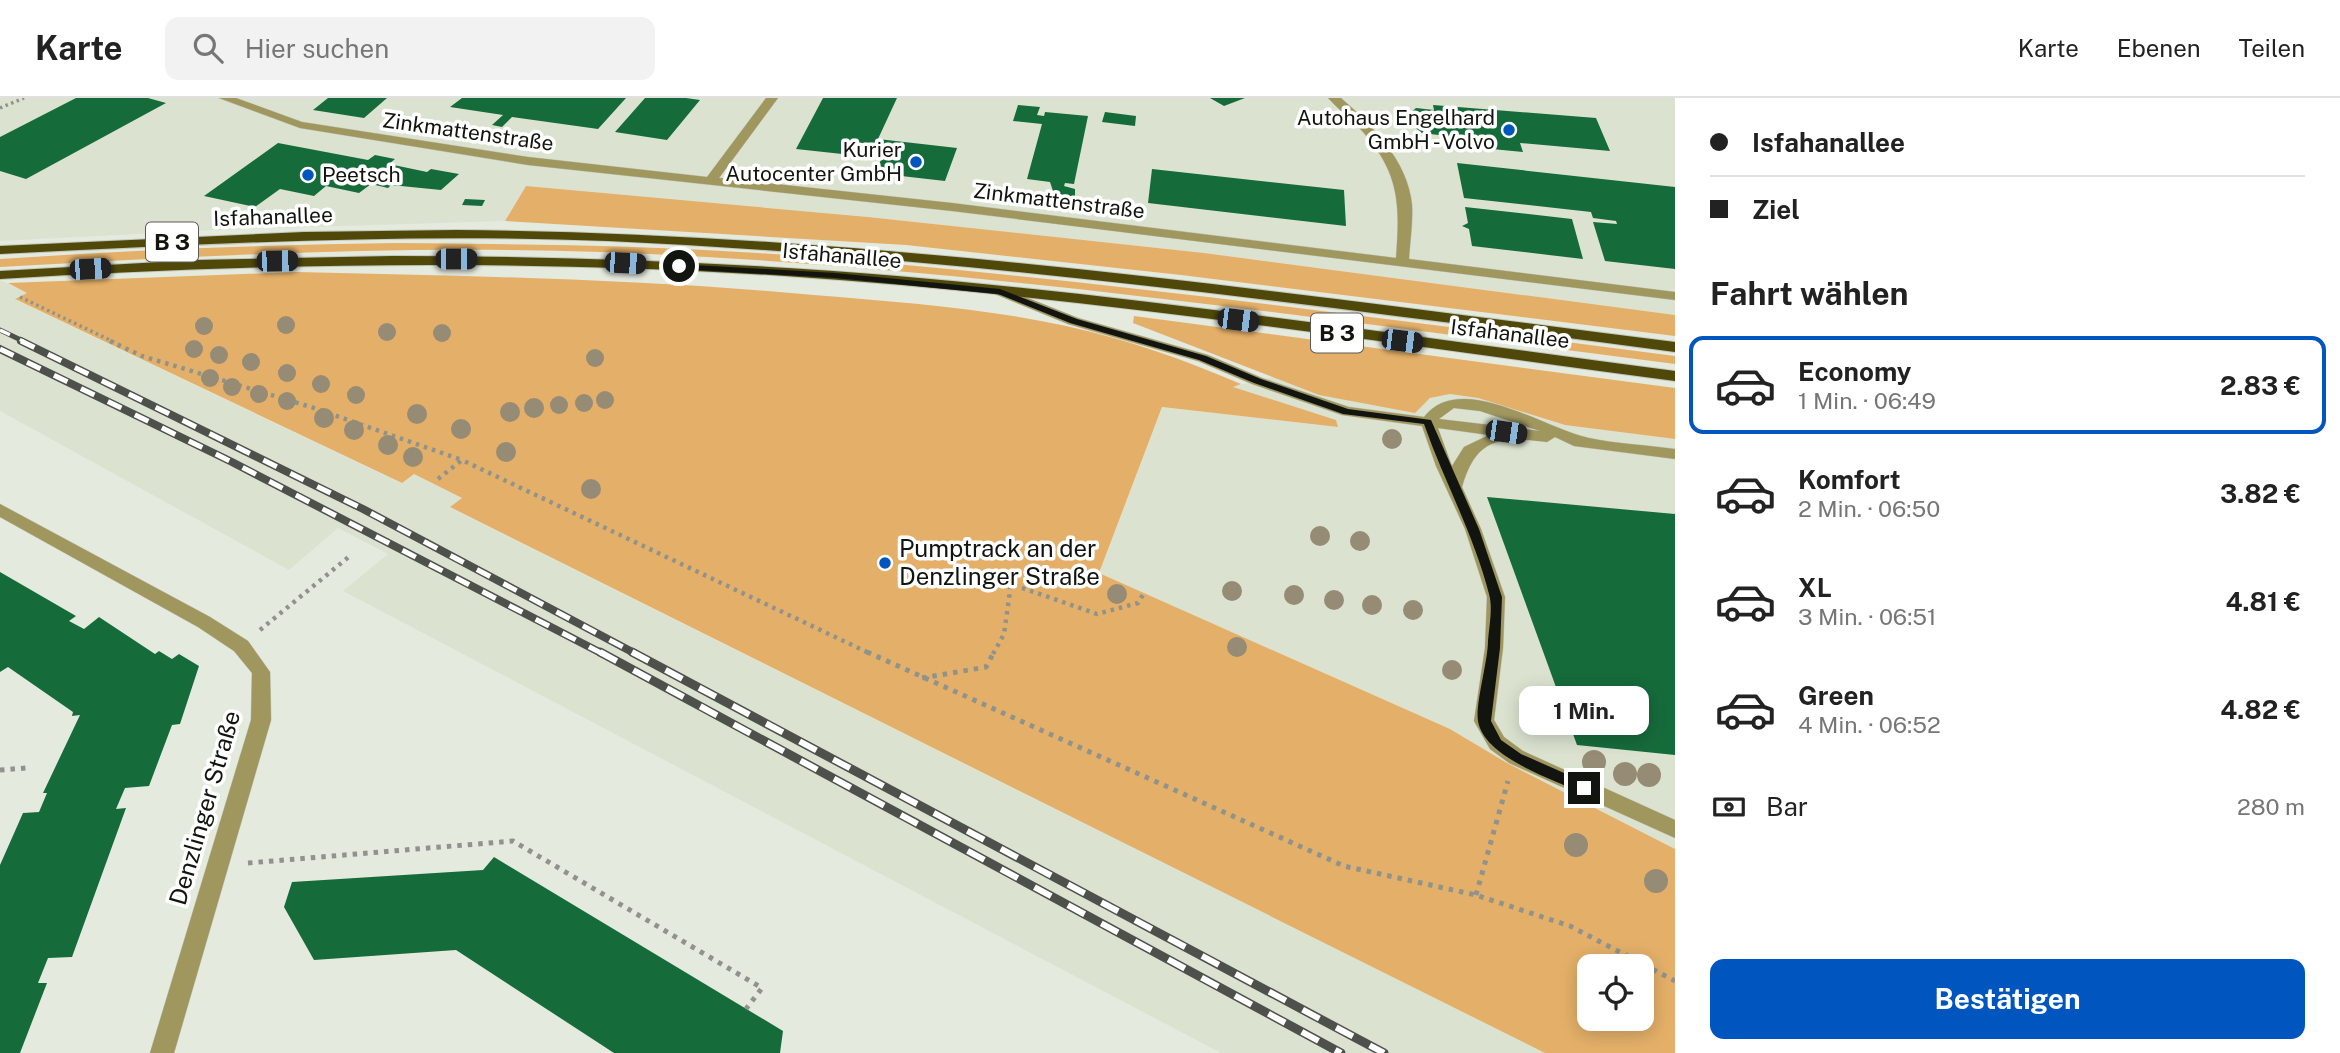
<!DOCTYPE html>
<html lang="de">
<meta charset="utf-8">
<style>
body{margin:0;font-family:"Public Sans",sans-serif;background:#f2f2f2;color:#222;height:100vh;display:flex;flex-direction:column;font-size:26px;white-space:nowrap}
*{box-sizing:border-box;margin:0}
p{font-size:23px;color:#767676}
.icon{flex:none;width:38px;height:38px;fill:none;stroke:currentColor;stroke-width:2;stroke-linecap:round;stroke-linejoin:round}
.map{position:relative;flex:1;overflow:hidden}
.side{display:flex;flex-direction:column;background:#fff;width:665px}
.side>*{flex:none}
.guide{display:grid;align-content:center;height:154px;padding:0 35px;background:#fff}
.tools{position:absolute;left:1577px;top:856px;display:grid;gap:14px}
.tools a{display:grid;place-items:center;width:77px;height:77px;border-radius:14px;background:#fff;box-shadow:0 4px 18px #0003;font-size:35px}
.end{position:absolute;width:32px;height:32px;margin:-16px;border:9px solid #121410;background:#fff;box-shadow:0 0 0 4px #fff}
.from{border-radius:50%}
.bubble{position:absolute;height:49px;border-radius:14px;background:#fff;box-shadow:0 4px 18px #0003;font-size:23px;font-weight:700;line-height:49px;text-align:center}
.car{position:absolute;width:21px;height:42px;margin:-21px -10px;border-radius:9px;box-shadow:0 0 5px 2px #0007;background:linear-gradient(#222 24%,#8ab4d8 0 40%,#222 0 76%,#8ab4d8 0 86%,#222 0)}
.guide b{display:flex;align-items:center;gap:24px;height:66px;font-size:26px}
.guide b+b{border-top:2px solid #e0e0e0}
.guide i{width:18px;height:18px;background:#222}
ul{padding:0;list-style:none}
li{display:flex;align-items:center;gap:21px;height:98px;margin:0 14px 10px;padding:0 21px;border:4px solid transparent;border-radius:14px}
li div{flex:1}
li b{display:block;font-size:26px}
li em{font-style:normal;font-weight:700}
li.selected{border-color:#0055be}
li>.icon{width:63px;height:63px;stroke-width:1.5}
h2{padding:0 35px;font-size:32px;line-height:84px}
.pay{display:flex;align-items:center;gap:18px;height:77px;padding:0 35px;font-size:26px}
.pay p{margin-inline-start:auto}
.action{display:flex;gap:14px;margin-top:auto;padding:14px 35px}
.action a{flex:1;height:80px;border-radius:14px;background:#0055be;color:#fff;font-size:28px;font-weight:700;line-height:80px;text-align:center}
header{display:flex;align-items:center;gap:42px;box-sizing:border-box;height:98px;padding:0 35px;background:#fff;border-bottom:2px solid #e0e0e0}
header strong{font-size:33px}
nav{display:flex;gap:38px;margin-inline-start:auto;font-size:24px}
.search{width:490px;height:63px;background:#f2f2f2;display:flex;align-items:center;gap:18px;box-sizing:border-box;padding:0 24px;border-radius:14px;color:#767676;font-size:26px}
main{display:flex;flex:1;min-height:0}
.map>svg:first-child{display:block}
</style>
<header>
<strong>Karte</strong>
<div class="search"><svg class="icon" aria-label="search" viewBox="0 0 24 24"><circle cx="10" cy="10" r="6"/><path d="M15 15l6 6"/></svg>Hier suchen</div>
<nav><a>Karte</a><a>Ebenen</a><a>Teilen</a></nav>
</header>
<main>
<div class="map">
<svg width="1675" height="955" viewBox="0 0 1675 955">
<rect width="100%" height="100%" fill="#e5eadf"/>
<path fill="#dbe3d0" d="M0 0H1675V217L1204 155 868 119 526 88 505 123 215 132 0 143Z
M0 182 28 195 16 202 401 385 414 376 462 400 451 410 1545 955H1221L343 493 388 456 338 430 289 472 0 313Z
M1273 279 1319 297 1420 309 1431 300 1450 296 1478 300 1565 327 1675 341V751L1507 665 1450 631 1099 475 1162 309 1337 329 1336 322 1231 289Z"/>
<path fill="#e4b069" fill-rule="evenodd" d="M526 88 868 119 1204 155 1675 217V238L1181 177 906 147 505 123Z
M397 145C517 146 638 147 758 155 1065 177 1370 219 1675 258V266C1318 221 960 167 600 154 399 147 200 158 0 169V161C132 152 264 147 397 145Z
M297 174C469 178 642 181 814 197 898 204 983 210 1066 228 1127 241 1185 262 1241 286L1233 289 1336 322 1338 329 1162 309 1099 475 1450 631 1507 665 1675 751V955H1545L450 409 462 400 414 376 402 385 15 201 27 195 8 185ZM1589 868H1642V920H1589Z
M1134 218 1675 290V341L1565 327 1478 300 1450 296 1430 300 1415 315 1319 297 1133 225Z"/>
<path fill="#166b3b" d="M76 0H148L166 5 26 81 0 73V39Z
M328 0H387L364 20 313 12Z
M462 0H626L598 31 512 19 502 29 492 27 503 17 450 9Z
M645 0H686L700 2 667 42 615 34Z
M823 0H897L878 41 957 50 945 83 875 75 885 53 873 52 870 59 796 51Z
M1210 0H1245L1224 8Z
M1018 7 1040 9 1037 17 1044 18 1045 14 1088 18 1074 86 1065 85 1064 88 1075 91V98L1055 99 1050 84 1027 81 1042 26 1013 23Z
M1433 7 1596 20 1610 53 1520 45 1523 54 1492 51 1489 43 1422 35 1413 28 1419 22 1409 16 1416 10 1434 12Z
M1105 14 1136 18 1135 28 1102 24Z
M278 45 368 62 375 57 395 61 389 66 427 74 431 71 459 76 441 92 391 87 388 90 371 86 359 95 326 88 314 98 280 91 255 109 204 98Z
M1457 65 1675 89V171L1605 163 1593 124 1617 126 1616 123 1593 120 1591 114 1464 100Z
M1152 71 1344 92 1346 128 1148 105Z
M465 101 485 102 482 108 462 107Z
M1465 109 1572 121 1583 161 1472 148 1469 131 1462 128 1468 125Z
M1487 399 1675 416V657L1577 647Z
M0 474 76 518 69 523 84 531 99 519 155 556 159 553 172 561 179 556 199 568 180 626 172 627 149 688 125 690 116 711 126 710 72 859 48 860 38 885H47L20 955H0V767L23 715 39 714 47 695H43L80 617 72 618 73 614 8 569 0 574Z
M494 759 783 933 780 955H614L456 852 314 862 284 809 292 784 483 772Z"/>
<g fill="none" stroke-linecap="round" stroke-linejoin="round">
<g stroke="#c3c8be" stroke-width="1">
<path id="service" d="M1000 189 1078 220 1208 257 1262 280 1349 309 1424 319C1460 272 1545 331 1589 340 1617 346 1647 347 1675 351V361L1574 348 1555 339 1547 344C1501 338 1476 339 1462 389L1481 431 1505 499 1503 550 1494 622 1504 639 1523 653 1675 722V740L1509 665 1490 651 1474 623 1485 550 1487 499 1465 431 1436 368 1422 328 1342 317 1252 286 1198 263 1068 226 995 196 993 193ZM1454 310 1480 313 1540 333 1439 321ZM1438 330 1489 337 1464 349 1452 368Z"/>
</g>
<g stroke="#c3c8be" stroke-width="1">
<path id="minor" d="M219 0H236L302 24 528 59 707 79 766 0H778L719 80 952 105 1396 160C1400 107 1400 76 1363 34 1352 22 1339 12 1328 0H1341C1372 27 1408 63 1412 107 1413 125 1410 143 1409 161L1675 194V202L952 113 528 67 300 30Z
M0 406 210 519 248 543 270 574 271 622 174 955H150L251 622 252 575 234 553 198 529 0 419Z"/>
</g>
<g stroke="#c3c8be" stroke-width="2">
<path id="trunk" d="M456 132C865 135 1270 193 1675 244V254C1320 208 965 159 608 143 405 135 202 146 0 156V148L304 134Z
M392 158C561 158 729 164 897 178 1157 200 1416 239 1675 273V283C1379 244 1083 198 785 178 524 161 262 165 0 181V173L196 162Z"/>
</g>
<path stroke="#90938b" stroke-width="3.5" stroke-dasharray="2.5 3.5" stroke-linecap="butt" d="M0 10 24 0
M20 199 114 244"/>
<path stroke="#90938b" stroke-width="4.5" stroke-dasharray="3.5 5" stroke-linecap="butt" d="M110 243 142 258 311 309 462 362
M438 381 462 362 871 556
M260 532 351 457
M993 556 1004 536 1011 486 1097 516 1138 505 1144 495"/>
<path stroke="#90938b" stroke-width="5" stroke-dasharray="4.5 6" stroke-linecap="butt" d="M867 554 1344 768 1476 797 1570 828 1675 883
M922 580 986 569 994 554
M0 672 26 670
M248 765 513 743 762 890 746 911
M1476 797 1508 683"/>
<use href="#service" fill="#a0975f" fill-rule="evenodd"/>
<use href="#minor" fill="#a0975f" fill-rule="evenodd"/>
<use href="#trunk" fill="#504809" fill-rule="evenodd"/>
<g stroke="#4e514b" stroke-width="5">
<path id="rail-far2" d="M0 232 25 244"/>
</g>
<g stroke="#4e514b" stroke-width="8">
<path id="rail-far1" d="M21 243 363 411 636 556
M0 251 232 364 603 556"/>
</g>
<g stroke="#4e514b" stroke-width="9">
<path id="rail" d="M600 554 1341 955
M632 554 1384 955"/>
</g>
<use href="#rail-far2" stroke="#fff" stroke-width="3.5" stroke-dasharray="11" stroke-linecap="butt"/>
<use href="#rail-far1" stroke="#fff" stroke-width="5" stroke-dasharray="15" stroke-linecap="butt"/>
<use href="#rail" stroke="#fff" stroke-width="6" stroke-dasharray="19" stroke-linecap="butt"/>
</g>
<g fill="#968b75">
<circle cx="286" cy="227" r="9"/>
<circle cx="204" cy="228" r="9"/>
<circle cx="387" cy="234" r="9"/>
<circle cx="442" cy="235" r="9"/>
<circle cx="194" cy="251" r="9"/>
<circle cx="219" cy="257" r="9"/>
<circle cx="595" cy="260" r="9"/>
<circle cx="251" cy="264" r="9"/>
<circle cx="287" cy="275" r="9"/>
<circle cx="210" cy="280" r="9"/>
<circle cx="321" cy="286" r="9"/>
<circle cx="232" cy="289" r="9"/>
<circle cx="259" cy="296" r="9"/>
<circle cx="356" cy="297" r="9"/>
<circle cx="605" cy="302" r="9"/>
<circle cx="287" cy="303" r="9"/>
<circle cx="584" cy="305" r="9"/>
<circle cx="559" cy="307" r="9"/>
<circle cx="534" cy="310" r="10"/>
<circle cx="510" cy="314" r="10"/>
<circle cx="417" cy="316" r="10"/>
<circle cx="324" cy="320" r="10"/>
<circle cx="461" cy="331" r="10"/>
<circle cx="354" cy="332" r="10"/>
<circle cx="1392" cy="341" r="10"/>
<circle cx="388" cy="347" r="10"/>
<circle cx="506" cy="354" r="10"/>
<circle cx="413" cy="359" r="10"/>
<circle cx="591" cy="391" r="10"/>
<circle cx="1320" cy="438" r="10"/>
<circle cx="1360" cy="443" r="10"/>
<circle cx="1232" cy="493" r="10"/>
<circle cx="1117" cy="496" r="10"/>
<circle cx="1294" cy="497" r="10"/>
<circle cx="1334" cy="502" r="10"/>
<circle cx="1372" cy="507" r="10"/>
<circle cx="1413" cy="512" r="10"/>
<circle cx="1237" cy="549" r="10"/>
<circle cx="1452" cy="572" r="10"/>
<circle cx="1594" cy="664" r="12"/>
<circle cx="1625" cy="676" r="12"/>
<circle cx="1649" cy="677" r="12"/>
<circle cx="1576" cy="747" r="12"/>
<circle cx="1656" cy="783" r="12"/>
</g>
<path fill="#121410" d="M676 166 835 175 1000 191 1077 221 1206 258 1261 281 1348 311 1431 322 1479 431 1502 499 1500 550 1491 623 1501 642 1521 656 1589 686V694H1580C1550 680 1484 659 1478 623 1475 607 1488 563 1488 543 1489 529 1493 510 1489 496 1474 437 1444 383 1424 326L1343 316 1254 285 1199 262 1070 225 998 196 835 180 679 171 676 170Z"/>
<g fill="#0055be" stroke="#fff" stroke-width="2.5">
<circle cx="1509" cy="32" r="7"/>
<circle cx="916" cy="64" r="7"/>
<circle cx="308" cy="77" r="7"/>
<circle cx="885" cy="465" r="7"/>
</g>
<g text-anchor="middle" stroke-width="7" stroke-linejoin="round" paint-order="stroke">
<g font-size="21" fill="#121410" stroke="#fff" text-anchor="end">
<text x="1495" y="27">Autohaus Engelhard<tspan x="1495" dy="24">GmbH - Volvo</tspan></text>
<text x="902" y="59">Kurier<tspan x="902" dy="24">Autocenter GmbH</tspan></text>
<text x="322" y="84" text-anchor="start">Peetsch</text>
</g>
<g font-size="21" fill="#121410" stroke="#fff">
<text transform="translate(468 34) rotate(8)" y="7">Zinkmattenstraße</text>
<text transform="translate(1059 103) rotate(7)" y="7">Zinkmattenstraße</text>
<text transform="translate(273 119) rotate(-2)" y="7">Isfahanallee</text>
<text transform="translate(842 158) rotate(5)" y="7">Isfahanallee</text>
<text transform="translate(1510 236) rotate(7)" y="7">Isfahanallee</text>
</g>
<g fill="#fff" stroke="#595a58" stroke-width="2">
<rect x="146" y="124.5" width="52" height="39" rx="5"/>
<rect x="1311" y="215.5" width="52" height="39" rx="5"/>
</g>
<g font-size="23" font-weight="bold" fill="#121410">
<text x="172" y="152">B 3</text>
<text x="1337" y="243">B 3</text>
</g>
<g font-size="24" fill="#121410" stroke="#fff" text-anchor="start">
<text x="899" y="459">Pumptrack an der<tspan x="899" dy="28">Denzlinger Straße</tspan></text>
</g>
<g font-size="24" fill="#121410" stroke="#fff">
<text transform="translate(205 710) rotate(-74)" y="8">Denzlinger Straße</text>
</g>
</g>
</svg>
<div class="tools">
<a><svg class="icon" aria-label="locate" viewBox="0 0 24 24"><circle cx="12" cy="12" r="6"/><path d="M12 2v4M12 18v4M2 12h4M18 12h4"/></svg></a>
</div>
<i class="end from" style="left:679px;top:168px"></i>
<i class="end" style="left:1584px;top:690px"></i>
<div class="bubble" style="left:1519px;top:588px;width:130px">1 Min.</div>
<i class="car" style="left:456px;top:161px;rotate:90deg"></i>
<i class="car" style="left:277px;top:163px;rotate:89deg"></i>
<i class="car" style="left:625px;top:165px;rotate:93deg"></i>
<i class="car" style="left:90px;top:171px;rotate:87deg"></i>
<i class="car" style="left:1238px;top:222px;rotate:97deg"></i>
<i class="car" style="left:1402px;top:243px;rotate:97deg"></i>
<i class="car" style="left:1506px;top:334px;rotate:98deg"></i>
</div>
<section class="side">
<div class="guide">
<b><i class="from"></i>Isfahanallee</b>
<b><i></i>Ziel</b>
</div>
<h2>Fahrt wählen</h2>
<ul>
<li class="selected"><svg class="icon" aria-label="car" viewBox="0 0 24 24"><path d="M5 17H2v-5l4-1 3-4h7l3 4 3 1v5h-3M9 17h6M6 11h13"/><circle cx="7" cy="17" r="2"/><circle cx="17" cy="17" r="2"/></svg><div><b>Economy</b><p>1 Min. · 06:49</p></div><em>2.83 €</em></li>
<li><svg class="icon" aria-label="car" viewBox="0 0 24 24"><path d="M5 17H2v-5l4-1 3-4h7l3 4 3 1v5h-3M9 17h6M6 11h13"/><circle cx="7" cy="17" r="2"/><circle cx="17" cy="17" r="2"/></svg><div><b>Komfort</b><p>2 Min. · 06:50</p></div><em>3.82 €</em></li>
<li><svg class="icon" aria-label="car" viewBox="0 0 24 24"><path d="M5 17H2v-5l4-1 3-4h7l3 4 3 1v5h-3M9 17h6M6 11h13"/><circle cx="7" cy="17" r="2"/><circle cx="17" cy="17" r="2"/></svg><div><b>XL</b><p>3 Min. · 06:51</p></div><em>4.81 €</em></li>
<li><svg class="icon" aria-label="car" viewBox="0 0 24 24"><path d="M5 17H2v-5l4-1 3-4h7l3 4 3 1v5h-3M9 17h6M6 11h13"/><circle cx="7" cy="17" r="2"/><circle cx="17" cy="17" r="2"/></svg><div><b>Green</b><p>4 Min. · 06:52</p></div><em>4.82 €</em></li>
</ul>
<div class="pay"><svg class="icon" aria-label="cash" viewBox="0 0 24 24"><path d="M3 7h18v10H3z"/><circle cx="12" cy="12" r="2"/></svg>Bar<p>280 m</p></div>
<div class="action"><a>Bestätigen</a></div>
</section>
</main>
